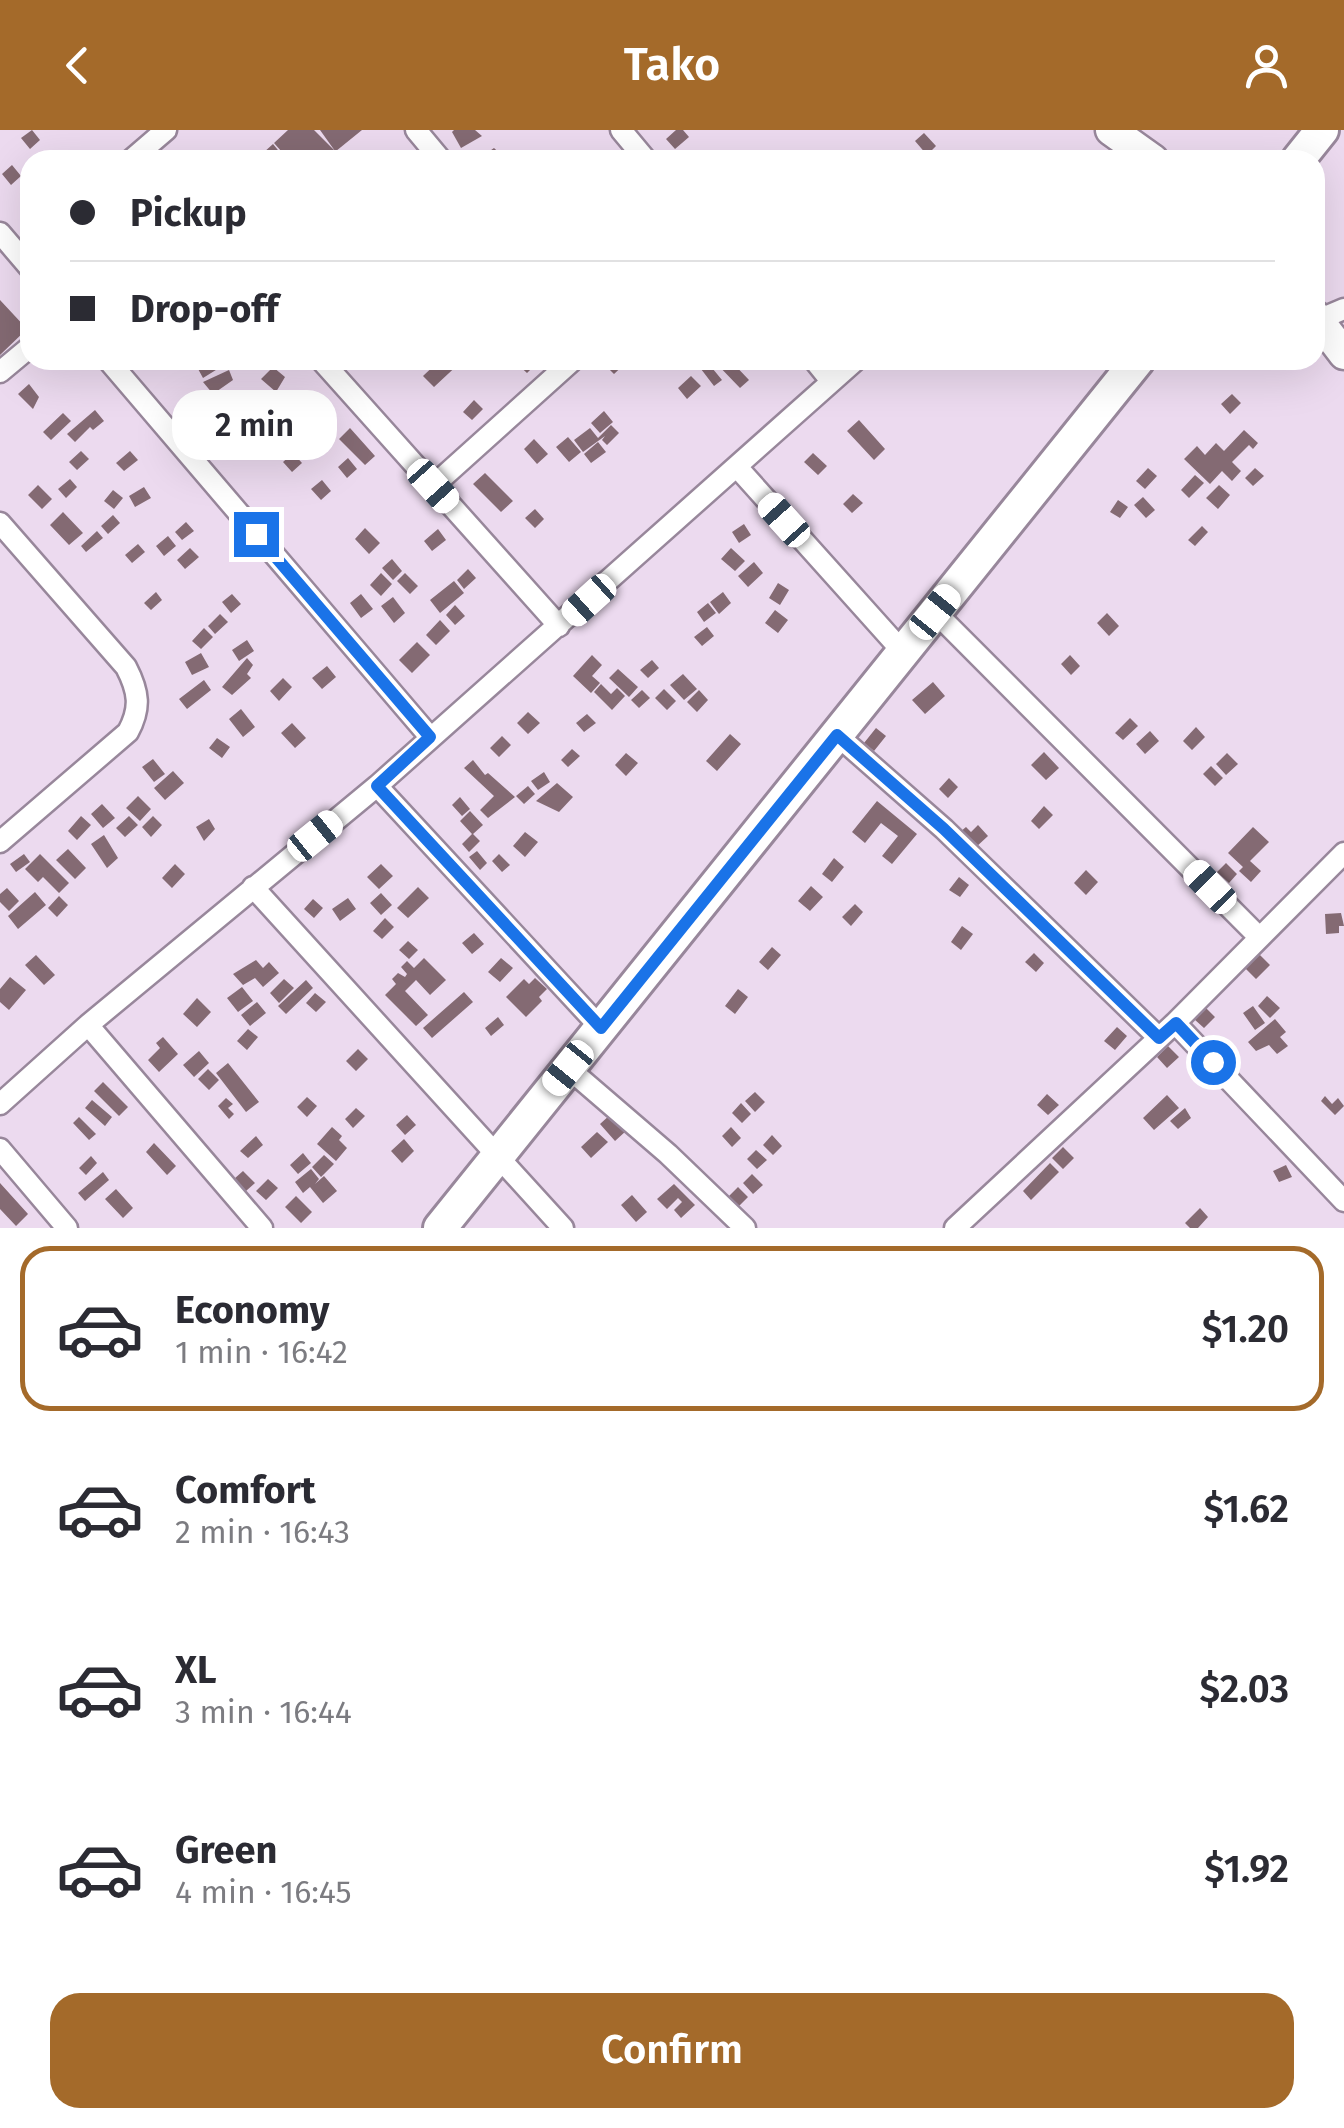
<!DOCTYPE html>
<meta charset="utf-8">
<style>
body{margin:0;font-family:"Fira Sans",sans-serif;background:#f2f2f3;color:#2b2b33;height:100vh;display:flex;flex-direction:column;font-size:38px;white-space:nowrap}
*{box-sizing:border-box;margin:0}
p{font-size:32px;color:#7c7c81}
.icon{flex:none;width:55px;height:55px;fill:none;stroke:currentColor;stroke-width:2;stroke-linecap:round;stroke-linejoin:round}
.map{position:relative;height:1098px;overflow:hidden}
.drawer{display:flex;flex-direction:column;background:#fff;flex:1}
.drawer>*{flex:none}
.hud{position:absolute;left:20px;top:20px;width:1305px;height:220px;border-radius:30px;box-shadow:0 10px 40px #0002;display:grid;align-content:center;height:220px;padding:0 50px;background:#fff}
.end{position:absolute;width:45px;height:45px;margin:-22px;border:12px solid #1a73e8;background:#fff;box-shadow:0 0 0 5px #fff}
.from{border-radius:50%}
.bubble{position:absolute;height:70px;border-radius:30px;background:#fff;box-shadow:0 10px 40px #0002;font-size:32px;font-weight:600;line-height:70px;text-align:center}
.car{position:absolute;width:30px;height:60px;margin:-30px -15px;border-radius:12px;box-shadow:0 0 8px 2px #0007;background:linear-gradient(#fff 24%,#345 0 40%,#fff 0 76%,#345 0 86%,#fff 0)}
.hud b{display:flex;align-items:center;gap:35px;height:95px;font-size:38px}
.hud b+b{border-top:2px solid #e1e1e2}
.hud i{width:25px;height:25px;background:#2b2b33}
ul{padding:18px 0 0;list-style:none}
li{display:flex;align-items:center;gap:30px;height:165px;margin:0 20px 15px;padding:0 30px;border:5px solid transparent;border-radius:30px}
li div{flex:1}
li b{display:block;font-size:38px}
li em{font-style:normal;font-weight:600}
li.selected{border-color:#a46a2a}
li>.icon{width:90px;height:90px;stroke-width:1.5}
.action{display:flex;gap:20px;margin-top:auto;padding:20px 50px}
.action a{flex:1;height:115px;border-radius:30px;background:#a46a2a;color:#fff;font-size:40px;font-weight:600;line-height:115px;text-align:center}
header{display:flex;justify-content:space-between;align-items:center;height:130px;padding:0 50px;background:#a46a2a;color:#fff;font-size:45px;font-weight:600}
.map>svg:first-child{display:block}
</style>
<header><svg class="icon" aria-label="back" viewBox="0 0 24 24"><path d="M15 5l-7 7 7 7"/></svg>Tako<svg class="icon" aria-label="person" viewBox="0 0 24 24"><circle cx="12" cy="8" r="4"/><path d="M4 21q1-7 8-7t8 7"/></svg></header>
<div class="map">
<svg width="1344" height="1098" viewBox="0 0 1344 1098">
<rect width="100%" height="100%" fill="#ecdaef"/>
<path fill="#846a73" d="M32 0 40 10 30 19 21 8Z
M288 0H314L335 21 320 0H362L325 30H289L274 13Z
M454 0H475L482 6 461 18 452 2Z
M676 0H683L689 7 675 19 666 9Z
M924 3 936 16 927 25 915 11Z
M273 14 282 25 277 30H269L263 23Z
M494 18 507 30H477Z
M12 35 21 46 11 55 2 44Z
M0 170 27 199 0 225Z
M208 230H232L203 248 197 237Z
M440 230H463L434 257 423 246Z
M517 230H533L536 234 527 243 515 232Z
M600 230H629L614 244Z
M713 230H730L749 250 740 258Z
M708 233 722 250 714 256 701 239Z
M273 237 285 247 276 262 261 249Z
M229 240 233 250 213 264 203 252Z
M691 246 701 256 687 269 678 258Z
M29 254 39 267 33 279 18 264Z
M1232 264 1241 273 1230 284 1221 274Z
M278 270 287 282 279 289 270 278Z
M474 270 483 279 472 290 463 282Z
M95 280 104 291 93 300 90 297 75 312 67 304Z
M604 281 613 292 600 303 591 293Z
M63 283 71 291 51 310 43 302Z
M859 290 885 319 874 330 847 301Z
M220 293 231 302 219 315 210 304Z
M611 295 619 303 607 315 602 310 605 306 583 322 574 310 590 298 598 308Z
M350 298 375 326 365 335 339 309Z
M1244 300 1258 313 1253 319 1249 315 1232 332 1241 341 1232 351 1222 341 1210 354 1184 329 1197 316 1205 325 1216 313 1224 321Z
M568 307 581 322 569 332 556 317Z
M534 309 548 324 537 334 524 319Z
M598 312 606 322 591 333 584 324Z
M81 321 89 329 77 340 69 332Z
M130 321 138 330 124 341 116 333Z
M293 323 302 333 292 342 283 332Z
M813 323 827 336 818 345 804 332Z
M348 328 357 339 347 348 338 337Z
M1148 338 1157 346 1145 359 1136 351Z
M1255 338 1264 346 1253 356 1245 348Z
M485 343 513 371 501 382 473 354Z
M1195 345 1204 353 1189 368 1181 360Z
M70 349 77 357 66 368 58 359Z
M322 350 331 361 321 370 311 359Z
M38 355 52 369 42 379 28 365Z
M1219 355 1230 365 1218 379 1206 368Z
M144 357 151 368 135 377 129 366Z
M113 360 123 368 114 379 104 371Z
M853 364 863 373 852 383 843 374Z
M1143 367 1155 380 1146 388 1134 375Z
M1118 370 1128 377 1120 388 1110 382Z
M535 379 544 389 535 398 525 388Z
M63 382 83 403 69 415 50 395Z
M113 385 120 393 108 404 101 396Z
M186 392 194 401 182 410 175 402Z
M744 394 751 405 739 413 732 402Z
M1202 396 1208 402 1195 416 1188 410Z
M365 398 380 413 369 424 355 409Z
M438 399 446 410 432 421 424 411Z
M97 401 103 408 86 422 81 416Z
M168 406 176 416 164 426 156 416Z
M138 414 145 422 132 433 125 425Z
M190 418 199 427 185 439 177 430Z
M731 418 745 431 735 441 721 429Z
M392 429 402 441 393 450 382 438Z
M754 432 763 443 748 457 738 446Z
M468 439 476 448 464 459 457 450Z
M381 443 392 454 381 466 370 455Z
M405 443 418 456 410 464 397 451Z
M454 451 464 463 440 483 430 470Z
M778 453 789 460 780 475 769 468Z
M156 462 162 470 151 480 144 473Z
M723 462 731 473 719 484 710 472Z
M232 464 241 474 231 483 222 472Z
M361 464 373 479 361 488 350 473Z
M393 467 405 483 394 493 381 476Z
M708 473 716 483 704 492 697 482Z
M455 475 465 486 455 495 446 485Z
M775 480 788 490 778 503 765 493Z
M1107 483 1119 496 1109 506 1097 493Z
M220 484 228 492 215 504 208 496Z
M440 490 450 501 436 515 426 505Z
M707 497 714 506 702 516 694 507Z
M204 498 213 507 201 519 192 511Z
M247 510 254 521 239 531 232 520Z
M417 512 430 525 412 543 399 530Z
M201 523 209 537 192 545 185 532Z
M592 525 602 535 592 546 600 553 591 563 573 546Z
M1070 525 1080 536 1071 545 1061 534Z
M247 528 253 535 247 544 251 548 232 565 222 557Z
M652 530 659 538 648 548 640 540Z
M327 536 336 547 322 559 312 548Z
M618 539 638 557 629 567 609 548Z
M683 544 697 559 684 570 670 555Z
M283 548 292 557 279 571 270 561Z
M204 550 211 560 187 579 179 569Z
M933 552 945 566 925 584 912 570Z
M601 554 611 564 617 558 625 566 612 580 594 562Z
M664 559 676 571 667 580 655 568Z
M642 560 650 568 639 578 631 570Z
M699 560 708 570 697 582 687 572Z
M241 579 255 597 243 607 229 589Z
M528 582 540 593 528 604 517 593Z
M587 584 596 593 584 602 576 593Z
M1130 588 1138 596 1123 610 1115 603Z
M292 593 306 608 295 618 281 603Z
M1196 597 1205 607 1192 620 1183 611Z
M876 598 886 606 874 621 864 613Z
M1150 601 1159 611 1145 624 1136 614Z
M730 604 741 614 717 641 706 631Z
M502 606 511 615 499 627 490 618Z
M217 608 230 617 222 628 209 618Z
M572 619 580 626 568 637 561 630Z
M1044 622 1059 638 1046 650 1031 635Z
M626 623 638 633 626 646 615 635Z
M1227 623 1238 634 1226 645 1216 634Z
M153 629 165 644 154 652 142 637Z
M473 630 485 645 488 643 515 667 488 688 480 680 494 666 464 638Z
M1211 636 1223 648 1215 656 1203 644Z
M173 641 184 653 165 670 154 658Z
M544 642 550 652 538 660 531 651Z
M949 648 958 657 948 668 939 659Z
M557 653 573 667 559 682 536 671Z
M528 656 535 664 524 674 516 666Z
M138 666 151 679 140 691 126 678Z
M460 667 470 679 462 686 452 675Z
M877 671 917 704 892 734 882 726 898 706 881 693 865 713 852 702Z
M102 674 115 688 103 698 91 684Z
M1044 676 1053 685 1039 699 1031 691Z
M470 681 483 695 473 704 480 711 469 722 462 714 472 704 460 691Z
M81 686 91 695 77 710 68 701Z
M129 686 138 695 125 707 116 698Z
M153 686 162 695 151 707 142 697Z
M209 689 215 699 204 711 196 697Z
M978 695 988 706 975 718 960 702 966 697 971 702Z
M1253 697 1269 712 1250 731 1261 741 1251 752 1239 741 1243 737 1228 723Z
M525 702 538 712 525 727 513 716Z
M104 705 118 728 107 738 91 714Z
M68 719 86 738 75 749 56 730Z
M477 721 487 733 480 740 469 727Z
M24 724 30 732 16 742 10 734Z
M40 724 69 753 59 763 43 747 38 752 25 739Z
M499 724 510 735 502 742 492 731Z
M834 728 844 737 832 752 822 744Z
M1226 733 1237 744 1229 753 1217 742Z
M175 734 185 744 172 758 162 748Z
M381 734 393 746 379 759 367 747Z
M1086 740 1098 752 1086 765 1074 753Z
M959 747 969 755 960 767 949 760Z
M811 756 823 767 810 781 798 771Z
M418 757 429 768 408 788 397 778Z
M7 758 19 771 9 781 0 772V764Z
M35 762 46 775 18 799 8 786Z
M381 763 392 775 381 785 370 773Z
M59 766 68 775 57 787 48 778Z
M348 768 356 779 340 791 332 779Z
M313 769 323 778 314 788 304 779Z
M855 774 863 782 851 796 842 787Z
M1341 783 1344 796H1339V803L1326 804 1325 784Z
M385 788 394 797 382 809 373 801Z
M962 796 973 804 961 820 951 812Z
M474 803 484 814 472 824 462 813Z
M408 811 418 820 409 829 399 820Z
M772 817 781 825 768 840 759 832Z
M1034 823 1044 833 1036 842 1025 832Z
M1259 824 1270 835 1256 849 1245 838Z
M36 825 55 845 44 855 25 835Z
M424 828 446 850 430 865 416 850 405 861 428 885 416 896 385 865 396 854 392 849 398 843 405 847 407 844 401 837 407 831 414 838Z
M501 828 513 838 500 852 488 842Z
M256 830 263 838 269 832 279 843 263 857 255 848 243 855 233 844Z
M10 847 26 860 9 880 0 872V859Z
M535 848 547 859 539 867 542 871 526 887 506 867 524 849 529 854Z
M284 849 294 858 279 873 270 863Z
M306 850 313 858 286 884 278 876Z
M242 857 253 871 238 882 227 868Z
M738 859 748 867 735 884 725 876Z
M464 862 473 872 432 908 423 898Z
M315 863 326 872 316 882 306 873Z
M1267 866 1280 878 1270 888 1258 876Z
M197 868 211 882 197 897 183 884Z
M257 872 266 883 250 896 241 885Z
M1253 876 1265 893 1255 900 1243 883Z
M1205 877 1215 887 1204 898 1194 889Z
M498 887 504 895 491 906 485 898Z
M1275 889 1286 902 1280 907 1288 916 1277 924 1269 915 1256 921 1248 912Z
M1117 897 1127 906 1115 920 1104 911Z
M248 899 258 907 247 920 237 911Z
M163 907 178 924 159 942 148 930 160 918 156 913Z
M1168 916 1179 927 1167 938 1157 927Z
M358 919 368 929 356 941 346 931Z
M199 921 209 933 194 947 183 935Z
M228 933 259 972 246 982 216 943Z
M208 939 219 950 209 960 198 949Z
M103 952 128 977 119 986 94 961Z
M755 962 765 972 755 982 745 971Z
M1047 964 1059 975 1048 985 1037 975Z
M1167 965 1179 978 1154 1000 1143 988Z
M1325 966 1332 974 1338 968 1344 976 1335 985 1321 971Z
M307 967 317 976 307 987 297 977Z
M226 968 233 974 228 978 234 984 229 989 218 976Z
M92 970 112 987 105 996 85 978Z
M741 973 751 984 742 993 732 983Z
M356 978 365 986 353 998 345 989Z
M1185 978 1191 988 1178 999 1170 991Z
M611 984 626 1001 615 1011 600 994Z
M407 985 416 995 405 1005 396 995Z
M79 987 96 1004 89 1010 73 993Z
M332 997 342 1006 339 1010 347 1018 336 1031 317 1014Z
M731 997 741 1008 732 1017 722 1006Z
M597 1002 608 1012 591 1028 581 1017Z
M772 1005 782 1016 773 1025 763 1015Z
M256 1006 263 1015 248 1028 240 1021Z
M404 1009 414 1021 402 1033 391 1021Z
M154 1013 176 1036 167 1045 146 1022Z
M1063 1017 1074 1028 1063 1039 1052 1028Z
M756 1020 767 1030 757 1039 747 1029Z
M303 1023 311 1033 298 1044 290 1035Z
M324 1025 334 1034 321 1047 312 1037Z
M91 1026 97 1033 86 1045 79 1038Z
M1050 1033 1059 1042 1031 1070 1023 1061Z
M1286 1035 1292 1047 1279 1052 1273 1041Z
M311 1039 319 1049 315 1054 324 1046 337 1061 323 1073 310 1057 303 1063 295 1052Z
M243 1041 255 1053 246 1061 234 1049Z
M103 1042 109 1050 85 1071 78 1063Z
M752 1044 763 1055 753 1064 743 1053Z
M268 1049 278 1058 266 1070 256 1061Z
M0 1053 28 1084 16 1096 0 1079Z
M674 1054 695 1075 681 1088 674 1080 682 1072 678 1068 667 1079 657 1069Z
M738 1057 748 1067 739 1076 729 1066Z
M116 1059 133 1078 123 1088 105 1069Z
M632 1065 647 1082 636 1092 621 1075Z
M296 1066 312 1082 301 1093 285 1077Z
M1200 1078 1208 1087 1198 1098H1190L1185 1093Z"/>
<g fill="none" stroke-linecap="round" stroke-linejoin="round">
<g stroke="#98879b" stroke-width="25">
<path id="street" d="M416 0 441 30
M621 0 646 30
M131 30 166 0
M0 103 30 138
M1318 190 1344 179
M108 230 430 607
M321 230 559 496
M814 230 831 251
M0 242 30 217
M737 337 903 522
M433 356 573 230
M0 393 126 537C139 562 141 578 128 602L0 712
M935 482 1259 807
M837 605 944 699 1159 908
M377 656 601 898
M253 757 563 1098
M1175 893 1344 1071
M88 895 262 1098
M568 938 668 1024 745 1098
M0 974 88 895 377 656 856 230
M0 1019 67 1098
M955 1098 1175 893 1344 723"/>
</g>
<g stroke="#98879b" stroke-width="35">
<path id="secondary" d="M1111 0 1153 30
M1315 186 1344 224"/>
</g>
<g stroke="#98879b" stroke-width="38">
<path id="primary" d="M1298 30 1322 0
M440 1098 1138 230"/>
</g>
<use href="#street" stroke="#fff" stroke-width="20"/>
<use href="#secondary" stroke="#fff" stroke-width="30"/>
<use href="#primary" stroke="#fff" stroke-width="32"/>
</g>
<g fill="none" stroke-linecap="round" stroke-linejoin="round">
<path stroke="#1a73e8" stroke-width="12" d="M256 404 430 607 377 656 601 898 837 605 944 699 1159 908 1176 893 1213 932"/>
</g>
</svg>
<i class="end from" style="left:1213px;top:932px"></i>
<i class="end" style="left:256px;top:404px"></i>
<div class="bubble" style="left:172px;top:260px;width:165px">2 min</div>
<i class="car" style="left:433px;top:356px;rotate:138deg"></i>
<i class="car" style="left:784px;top:390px;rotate:318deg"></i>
<i class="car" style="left:589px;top:470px;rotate:228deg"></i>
<i class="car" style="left:935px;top:482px;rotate:39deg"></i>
<i class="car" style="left:315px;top:706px;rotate:51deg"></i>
<i class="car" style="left:1210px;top:757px;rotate:316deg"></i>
<i class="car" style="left:568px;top:938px;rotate:219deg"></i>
<div class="hud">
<b><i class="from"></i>Pickup</b>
<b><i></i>Drop-off</b>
</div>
</div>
<section class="drawer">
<ul>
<li class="selected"><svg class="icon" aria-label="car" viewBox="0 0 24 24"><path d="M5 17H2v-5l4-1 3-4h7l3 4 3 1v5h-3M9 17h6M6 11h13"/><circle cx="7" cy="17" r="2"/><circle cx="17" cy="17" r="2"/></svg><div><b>Economy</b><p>1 min · 16:42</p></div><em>$1.20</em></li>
<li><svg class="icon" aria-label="car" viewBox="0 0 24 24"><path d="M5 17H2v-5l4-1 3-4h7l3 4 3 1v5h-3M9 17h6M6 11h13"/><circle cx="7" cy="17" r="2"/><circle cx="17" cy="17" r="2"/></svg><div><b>Comfort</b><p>2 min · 16:43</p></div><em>$1.62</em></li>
<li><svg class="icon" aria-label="car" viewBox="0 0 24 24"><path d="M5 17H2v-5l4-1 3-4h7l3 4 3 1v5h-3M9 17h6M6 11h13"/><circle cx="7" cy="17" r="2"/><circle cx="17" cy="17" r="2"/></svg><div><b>XL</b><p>3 min · 16:44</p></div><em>$2.03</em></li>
<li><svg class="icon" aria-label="car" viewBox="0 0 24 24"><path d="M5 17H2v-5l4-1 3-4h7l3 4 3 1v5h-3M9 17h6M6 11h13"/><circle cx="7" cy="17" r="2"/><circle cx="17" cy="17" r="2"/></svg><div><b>Green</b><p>4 min · 16:45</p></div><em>$1.92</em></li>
</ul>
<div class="action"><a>Confirm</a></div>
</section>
